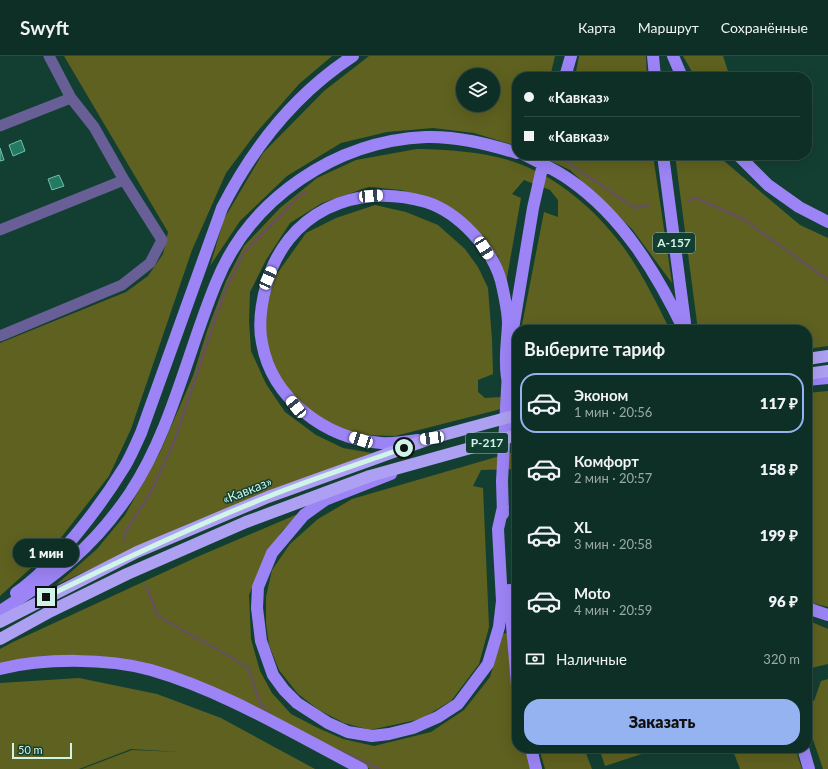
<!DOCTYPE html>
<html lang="ru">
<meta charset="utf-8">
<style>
body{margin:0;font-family:Lato,sans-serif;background:#17372e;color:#f1f3f6;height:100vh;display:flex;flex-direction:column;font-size:15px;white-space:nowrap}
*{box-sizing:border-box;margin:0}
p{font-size:13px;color:#9ba9a7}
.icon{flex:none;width:22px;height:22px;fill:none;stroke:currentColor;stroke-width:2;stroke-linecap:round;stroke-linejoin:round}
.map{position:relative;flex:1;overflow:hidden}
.details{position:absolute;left:512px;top:269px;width:300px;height:428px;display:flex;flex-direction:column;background:#0e2f26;border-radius:16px;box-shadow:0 4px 16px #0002,0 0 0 1px #2e4a43}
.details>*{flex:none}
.banner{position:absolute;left:512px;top:16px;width:300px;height:88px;border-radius:16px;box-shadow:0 4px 16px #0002,0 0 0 1px #2e4a43;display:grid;align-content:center;height:88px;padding:0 12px;background:#0e2f26}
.buttons{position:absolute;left:456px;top:12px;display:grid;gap:8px}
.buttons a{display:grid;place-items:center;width:44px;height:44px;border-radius:50%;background:#0e2f26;box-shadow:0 4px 16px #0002,0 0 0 1px #2e4a43;font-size:20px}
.scale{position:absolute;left:12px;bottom:10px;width:60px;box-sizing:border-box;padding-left:4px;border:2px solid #cef5e7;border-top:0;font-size:11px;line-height:14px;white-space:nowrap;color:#cef5e7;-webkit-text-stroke:3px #133f32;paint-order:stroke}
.end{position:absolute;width:18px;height:18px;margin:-9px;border:5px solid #cef5e7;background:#111;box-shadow:0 0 0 2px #111}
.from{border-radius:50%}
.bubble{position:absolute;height:28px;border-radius:14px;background:#0e2f26;box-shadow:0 4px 16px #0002,0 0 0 1px #2e4a43;font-size:13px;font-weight:800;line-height:28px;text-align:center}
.car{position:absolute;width:12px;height:24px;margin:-12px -6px;border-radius:5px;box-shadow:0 0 3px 1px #0007;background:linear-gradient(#fff 24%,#345 0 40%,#fff 0 76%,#345 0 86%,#fff 0)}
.banner b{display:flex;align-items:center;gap:14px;height:38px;font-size:15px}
.banner b+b{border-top:1px solid #2e4a43}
.banner i{width:10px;height:10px;background:#f1f3f6}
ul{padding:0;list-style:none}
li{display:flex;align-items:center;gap:12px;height:60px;margin:0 8px 6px;padding:0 4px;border:2px solid transparent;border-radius:16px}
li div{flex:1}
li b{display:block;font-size:15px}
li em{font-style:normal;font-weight:800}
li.active{border-color:#95b2f1}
li>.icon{width:36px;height:36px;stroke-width:1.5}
h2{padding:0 12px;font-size:18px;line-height:48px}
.pay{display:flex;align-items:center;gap:10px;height:44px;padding:0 12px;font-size:15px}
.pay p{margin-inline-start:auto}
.cta{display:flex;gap:8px;margin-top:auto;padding:8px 12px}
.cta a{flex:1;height:46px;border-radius:16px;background:#95b2f1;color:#111;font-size:16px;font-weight:800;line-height:46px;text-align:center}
header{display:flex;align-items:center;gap:24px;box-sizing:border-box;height:56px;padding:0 20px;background:#0e2f26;border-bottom:1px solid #2e4a43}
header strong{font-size:19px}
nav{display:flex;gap:22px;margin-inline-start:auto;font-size:14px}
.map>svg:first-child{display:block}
</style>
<header>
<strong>Swyft</strong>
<nav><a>Карта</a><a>Маршрут</a><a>Сохранённые</a></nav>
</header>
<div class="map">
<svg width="828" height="713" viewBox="0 0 828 713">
<rect width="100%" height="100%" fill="#133f32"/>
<path fill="#5f6120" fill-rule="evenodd" d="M64 0H332L299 28 256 77 226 117 192 194 131 373 109 420 53 492 0 540V287L126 236 148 220 163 198 168 176Z
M369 0H555L550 21H517V90L474 77 433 72 387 76 341 87 287 120 240 165 210 210 224 163 263 97 324 35ZM463 19H493V49H463Z
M579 0H646L647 21H575Z
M683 0H723L730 21H695Z
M417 93C453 94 494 96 527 111 565 127 600 159 624 192 642 217 656 246 670 274H521L544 156 558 161V144L550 134 524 124 512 138 521 142 506 227 498 200 475 175 442 147 401 134 369 131 322 147 290 167 266 204 250 236 249 265 251 295 266 328 285 356 316 379 343 392 372 397 188 468 56 529 97 493 125 459 160 396 193 320 207 275 226 225 244 190 280 152 317 122 356 104Z
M538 99H653L672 227 632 173 570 114Z
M675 99H717L800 169 828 182V290L807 293V274H698Z
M375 149 406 156 438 169 465 193 478 211 488 232 492 284 493 318 478 324V336L485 342 517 340V349L395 380 364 379 327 369 300 351 279 324 266 291V255L274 222 306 177 336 162Z
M828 335V551L807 546V337Z
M517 395V584L511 498 517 413 481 414 473 430 483 432 489 571 479 608 451 645 421 663 370 674 344 667 319 654 298 638 279 614 269 589 266 567V541L272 514 290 488 318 463 352 443Z
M300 457 282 475 264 503 249 539 251 583 260 615 272 637 291 658 318 672 343 683 374 690 431 676 464 654 490 621 503 578 507 577 511 626 517 649V692H528L533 713H370L191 623 140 607 0 609V593L13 586 197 501Z
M807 564 828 573V608L807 613Z
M79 622 157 638 221 662 315 713H82L132 694 180 696 131 693 79 713H0V627Z
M828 623V713H823L807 666V642L814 645 821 625Z
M539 692H584L592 713H545Z
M599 692H660L605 710Z
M732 692H795L802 713H740Z"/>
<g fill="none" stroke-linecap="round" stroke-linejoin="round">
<path stroke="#65505e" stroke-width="2.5" d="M564 104 635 152 648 149
M688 145 696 142 743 163 828 224
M125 485 124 478 151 436 174 386 223 240 243 198 299 140 306 136
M146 530 158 560 248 611 259 645 268 657
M338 694 380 713"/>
</g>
<path fill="#247962" stroke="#70c0a6" d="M21 84 25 95 13 100 9 89Z
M0 92 4 104 0 105Z
M59 119 64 130 52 134 48 123Z"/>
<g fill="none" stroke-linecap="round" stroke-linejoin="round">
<path stroke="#695f97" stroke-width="11" d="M0 70 71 42
M0 174 124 124
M0 280 122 229 150 207 162 184 124 124 94 71 71 42 49 0"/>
<path stroke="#9c84f6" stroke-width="12" d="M653 0 655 21
M673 0 682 21
M565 21 571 0
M525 99C540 107 556 114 570 124 623 161 657 218 684 274
M663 99 685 267
M738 99 768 129 799 151 828 166
M513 273 533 152 545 99
M807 324 828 322
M418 384C406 386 393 388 381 387 326 383 272 343 262 287 258 268 261 249 266 230 285 157 355 125 426 146 458 156 492 192 501 225 504 238 508 255 508 268 507 289 504 301 507 322
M391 418 325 444 304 459 272 497 258 531 257 552 261 585 273 619 284 634 297 647 328 667 348 676 372 680 389 678 413 672 438 661 458 648 488 608 499 571 502 545 498 473 503 451
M503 458 502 425 508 315
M509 534 517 629
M16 537C56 509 100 451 125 410 131 400 136 388 141 377L222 152C253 91 295 38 353 0
M807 552 828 559
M0 555C55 521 93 492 130 437 172 373 187 297 216 227 250 142 336 85 426 81 457 80 488 88 517 97
M0 613C43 602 107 602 151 614 224 635 294 678 362 713
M531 692 536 713
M803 692 809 713"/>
<path stroke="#ad9ff1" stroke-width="12" d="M807 303 828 300
M807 318 828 315
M0 566 137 496 268 441 432 382 517 359
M0 583 51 555 127 518 246 466 370 420 517 379"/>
</g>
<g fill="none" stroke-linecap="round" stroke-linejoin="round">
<path stroke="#cef5e7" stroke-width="5" d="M46 541C119 505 192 471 267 441 312 423 359 408 404 392"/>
</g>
<g text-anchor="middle" stroke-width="3" stroke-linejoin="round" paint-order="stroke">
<g fill="#133f32" stroke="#96beb1" stroke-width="1">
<rect x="653" y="177" width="42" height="20" rx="3"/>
<rect x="466" y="377" width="42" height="20" rx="3"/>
</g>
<g font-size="12" font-weight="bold" fill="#cef5e7">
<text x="674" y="191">А-157</text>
<text x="487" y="391">Р-217</text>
</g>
<g font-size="13" fill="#cef5e7" stroke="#133f32">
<text transform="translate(247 434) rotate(-22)" y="5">«Кавказ»</text>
</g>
</g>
</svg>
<div class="buttons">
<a><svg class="icon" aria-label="layers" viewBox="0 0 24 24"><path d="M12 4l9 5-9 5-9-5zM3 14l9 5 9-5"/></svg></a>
</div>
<div class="scale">50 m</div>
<i class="end from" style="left:404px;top:392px"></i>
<i class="end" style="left:46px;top:541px"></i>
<div class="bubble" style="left:13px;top:483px;width:66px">1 мин</div>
<i class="car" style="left:371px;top:140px;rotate:86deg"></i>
<i class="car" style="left:484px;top:192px;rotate:148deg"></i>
<i class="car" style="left:268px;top:222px;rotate:24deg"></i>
<i class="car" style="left:296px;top:351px;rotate:321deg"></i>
<i class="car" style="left:432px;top:382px;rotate:263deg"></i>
<i class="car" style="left:361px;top:384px;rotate:289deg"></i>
<div class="banner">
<b><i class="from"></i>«Кавказ»</b>
<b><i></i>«Кавказ»</b>
</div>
<section class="details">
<h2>Выберите тариф</h2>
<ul>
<li class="active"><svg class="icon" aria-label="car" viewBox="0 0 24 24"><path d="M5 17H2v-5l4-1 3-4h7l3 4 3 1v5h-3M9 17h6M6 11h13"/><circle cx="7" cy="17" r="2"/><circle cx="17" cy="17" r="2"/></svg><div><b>Эконом</b><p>1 мин · 20:56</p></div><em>117 ₽</em></li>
<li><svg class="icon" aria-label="car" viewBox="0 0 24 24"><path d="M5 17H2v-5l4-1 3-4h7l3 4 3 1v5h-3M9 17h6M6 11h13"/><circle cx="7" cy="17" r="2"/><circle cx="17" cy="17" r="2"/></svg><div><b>Комфорт</b><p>2 мин · 20:57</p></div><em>158 ₽</em></li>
<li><svg class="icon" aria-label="car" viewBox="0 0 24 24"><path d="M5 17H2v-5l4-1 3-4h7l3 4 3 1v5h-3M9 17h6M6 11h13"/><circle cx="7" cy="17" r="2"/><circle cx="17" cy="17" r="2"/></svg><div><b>XL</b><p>3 мин · 20:58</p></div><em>199 ₽</em></li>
<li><svg class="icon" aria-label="car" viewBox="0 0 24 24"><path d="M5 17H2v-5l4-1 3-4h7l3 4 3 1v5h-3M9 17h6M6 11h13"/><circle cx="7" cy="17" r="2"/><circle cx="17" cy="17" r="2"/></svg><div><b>Moto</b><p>4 мин · 20:59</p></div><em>96 ₽</em></li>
</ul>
<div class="pay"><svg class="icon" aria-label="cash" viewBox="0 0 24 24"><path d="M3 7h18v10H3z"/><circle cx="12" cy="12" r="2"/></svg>Наличные<p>320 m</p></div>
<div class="cta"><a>Заказать</a></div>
</section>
</div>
